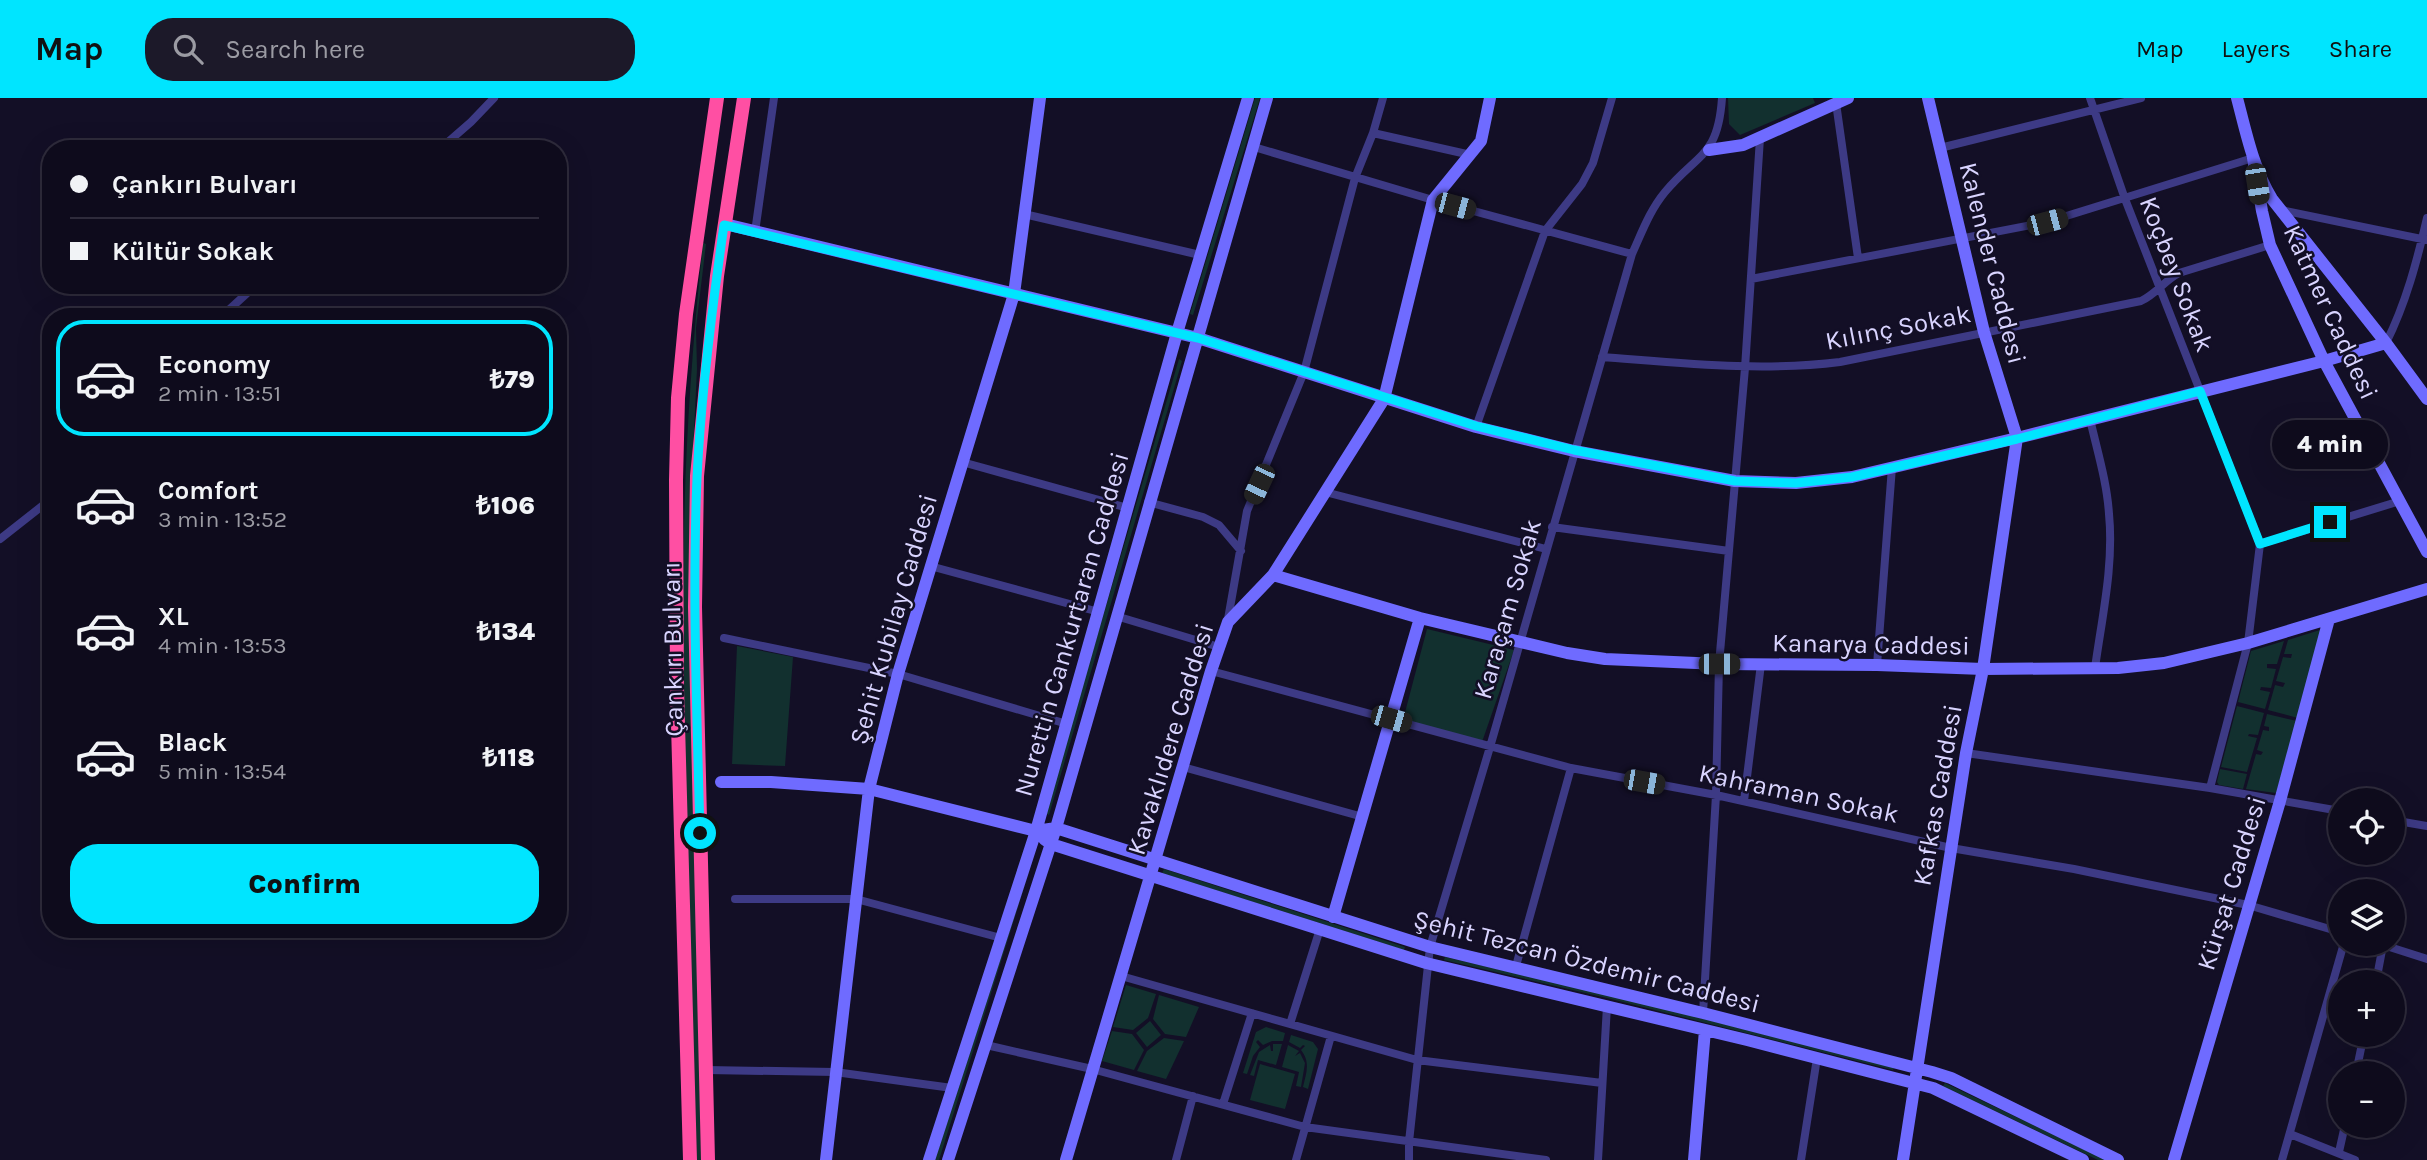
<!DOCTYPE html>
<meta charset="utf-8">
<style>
body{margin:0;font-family:Karla,sans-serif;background:#1c1929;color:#f1f3f6;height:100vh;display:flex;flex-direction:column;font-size:26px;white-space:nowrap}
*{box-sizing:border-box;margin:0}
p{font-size:23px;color:#9b9ba3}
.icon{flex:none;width:38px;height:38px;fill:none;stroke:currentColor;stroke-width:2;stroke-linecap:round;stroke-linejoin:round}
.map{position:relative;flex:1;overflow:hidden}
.details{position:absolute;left:42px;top:210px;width:525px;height:630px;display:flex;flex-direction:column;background:#0e0b1c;border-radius:28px;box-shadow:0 7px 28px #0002,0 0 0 2px #2e2b3b}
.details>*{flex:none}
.hud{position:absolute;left:42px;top:42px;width:525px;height:154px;border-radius:28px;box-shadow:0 7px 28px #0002,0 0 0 2px #2e2b3b;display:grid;align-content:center;height:154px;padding:0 28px;background:#0e0b1c}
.controls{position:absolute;left:2328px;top:690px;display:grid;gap:14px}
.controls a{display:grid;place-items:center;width:77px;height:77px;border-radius:50%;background:#0e0b1c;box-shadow:0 7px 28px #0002,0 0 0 2px #2e2b3b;font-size:35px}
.end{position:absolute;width:32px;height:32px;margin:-16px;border:9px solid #00e5ff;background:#111;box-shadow:0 0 0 4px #111}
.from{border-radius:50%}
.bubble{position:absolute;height:49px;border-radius:24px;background:#0e0b1c;box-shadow:0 7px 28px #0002,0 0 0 2px #2e2b3b;font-size:23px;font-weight:800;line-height:49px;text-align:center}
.car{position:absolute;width:21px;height:42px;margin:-21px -10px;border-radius:9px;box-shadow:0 0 5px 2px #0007;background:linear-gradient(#222 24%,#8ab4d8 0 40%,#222 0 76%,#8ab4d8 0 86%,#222 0)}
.hud b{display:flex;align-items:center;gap:24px;height:66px;font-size:26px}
.hud b+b{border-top:2px solid #2e2b3b}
.hud i{width:18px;height:18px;background:#f1f3f6}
ul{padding:12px 0 0;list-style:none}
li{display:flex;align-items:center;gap:21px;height:116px;margin:0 14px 10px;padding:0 14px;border:4px solid transparent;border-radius:28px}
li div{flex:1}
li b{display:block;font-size:26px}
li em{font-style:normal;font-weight:800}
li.selected{border-color:#00e5ff}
li>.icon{width:63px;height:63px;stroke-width:1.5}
.cta{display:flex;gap:14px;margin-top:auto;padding:14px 28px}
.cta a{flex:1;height:80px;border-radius:28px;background:#00e5ff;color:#111;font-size:28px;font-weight:800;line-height:80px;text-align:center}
header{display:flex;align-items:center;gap:42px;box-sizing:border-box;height:98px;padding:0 35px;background:#00e5ff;color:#111}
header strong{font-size:33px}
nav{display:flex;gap:38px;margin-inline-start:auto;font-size:24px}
.search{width:490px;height:63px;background:#1c1929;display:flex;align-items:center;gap:18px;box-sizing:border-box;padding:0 24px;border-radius:28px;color:#9b9ba3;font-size:26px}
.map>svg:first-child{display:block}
</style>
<header>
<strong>Map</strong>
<div class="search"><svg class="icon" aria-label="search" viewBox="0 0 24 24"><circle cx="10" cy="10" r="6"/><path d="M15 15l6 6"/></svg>Search here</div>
<nav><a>Map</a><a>Layers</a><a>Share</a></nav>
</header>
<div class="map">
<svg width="2427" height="1062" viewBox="0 0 2427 1062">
<rect width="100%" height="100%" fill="#130f26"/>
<path fill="#12302f" d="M1255 0H1260L1257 10 1193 217 1190 216Z
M1728 0H1813L1815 5 1740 37 1729 26Z
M703 145 706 146 696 230 697 271 690 417 701 1062H697C690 852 679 641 684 431 686 335 693 240 703 145Z
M1179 261 1182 263 1049 717 1045 715Z
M1427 531 1514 552 1482 644 1403 622Z
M2320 532 2322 534 2298 620 2268 612 2275 587 2283 589 2285 585 2276 583 2283 559 2291 560 2292 556H2284L2288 542Z
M2284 543 2277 566H2267V570L2276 571 2271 590 2261 589 2260 592 2270 594 2265 611 2238 604 2251 553Z
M737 548 793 559 785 668 732 666Z
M2237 608 2264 615 2258 637 2249 636 2248 638 2257 640 2247 674 2221 669Z
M2267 616 2297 623 2276 695 2246 691 2256 656 2261 657 2263 654 2257 652 2263 632 2269 633V629L2264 628Z
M2220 671 2247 676 2243 691 2219 687 2217 684Z
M1033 761 939 1062H935Z
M1164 771 1405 849 1404 852 1162 775Z
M1445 859 1609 897 1894 969 1893 972 1607 900 1444 862Z
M1126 887 1156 896 1148 920 1133 932 1113 929Z
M1159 897 1199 909 1186 939 1165 936 1153 921Z
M1150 923 1161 937 1147 949 1136 935Z
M1266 929 1285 935 1283 943H1272L1263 947 1258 942 1256 944 1260 949 1253 958 1247 976 1243 975 1256 934Z
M1112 933 1132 936 1144 952 1134 972 1102 963Z
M1291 937 1313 944 1318 951 1308 991 1303 989C1306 975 1311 965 1301 952L1305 948 1303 947 1300 950 1289 944Z
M1164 940 1184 943 1166 981 1137 973 1147 953Z
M1273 946H1282L1276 967 1258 962 1254 978 1250 977 1259 954 1270 947 1271 953H1273Z
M1288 947 1299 953 1295 958 1300 955 1305 965 1301 989 1296 988 1299 974 1282 969Z
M1260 966 1295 976 1285 1011 1250 1002Z
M1945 985 2106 1062H2098L1943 988Z"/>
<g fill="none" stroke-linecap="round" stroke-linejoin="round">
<path stroke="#3d3a85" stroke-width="8" d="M2090 0 2125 101 2260 446 2248 545 2210 690
M1836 5 1858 160
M1373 35 1471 57
M1254 49 1433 102 1632 156
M1940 50 2141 0
M440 51 471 24 494 0
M2281 112 2427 142
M1024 116 1200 157
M755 134 774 0
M1751 181 2047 124 2253 60
M221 219 256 187
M2386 245C2406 205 2417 163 2427 120
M1602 259C1681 265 1760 274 1840 264L2141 203C2156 196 2164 183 2179 175L2270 147
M2090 321C2097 352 2107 384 2109 416 2114 467 2102 519 2095 570
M1476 329 1545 133 1582 86 1593 65 1612 0
M962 364 1128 410
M1325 394 1546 451
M1148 404 1203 419 1219 427 1241 453
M1552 429 1729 453
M0 441 51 401
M2260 446 2400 403
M930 468 1099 514
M1116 518 1219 549
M1228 521 1247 413 1304 274 1355 80 1373 35 1383 0
M724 540 898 576 1067 626
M1877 567 1892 369
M1211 573 1571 670 1716 697 1951 750 2074 771 2248 807 2340 834
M1966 655 2210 690 2340 713
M1183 669 1363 719
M1744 703 1761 566
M2392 722 2427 728
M735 801H856L1001 840
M2377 845 2427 861
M1516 868 1571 670
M1121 878 1417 962 1602 985
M2376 884 2383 847
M1703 915 1716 697 1719 566 1745 270 1760 40
M1290 926 1320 831
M986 947 1092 971 1305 1029 1546 1062
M706 972 835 974 952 990
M2356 975 2364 936
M1223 1006 1252 915
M2290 1036 2355 1062
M2339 1054 2345 1027
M1176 1062 1193 998
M1296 1062 1331 938
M1409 1062V1044L1430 849 1490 649 1632 156C1642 134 1650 112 1665 94 1698 55 1718 59 1722 0
M1598 1062 1607 908
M1801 1062 1817 960
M2282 1062 2344 845"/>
<path stroke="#6f6bff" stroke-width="12" d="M2237 0C2246 34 2253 70 2272 101L2386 245 2427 301
M1709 52 1743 47 1848 0
M2253 60 2262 113 2270 147 2324 263 2427 454
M725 126 1198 240 1476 329 1574 353 1735 383 1796 385 1852 379 2017 340 2324 263 2386 245
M1273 477 1420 520 1567 555 1605 561 1719 566 1877 567 1983 571 2118 570 2164 565 2248 545 2427 491
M721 684H771L869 691 1036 733 1056 730 1430 849 1703 915 1932 974 1951 980 2118 1062
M1044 741 1051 746 1426 865 1747 942 1933 990 2083 1062
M1333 819 1420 520
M826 1062 869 691 898 576 1014 196 1040 0
M929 1062 1036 733 1177 235 1248 0
M948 1062 1056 730 1267 0
M1066 1062 1211 573 1228 524 1273 477 1384 301 1433 102 1481 43 1490 0
M1694 1062 1705 932
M1903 1062 1966 655 1983 571 2017 340 1984 234 1928 0
M2174 1062 2280 703 2329 521"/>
<path stroke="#ff4fa3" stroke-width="14" d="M690 1062 677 590 676 382 678 300 686 216 717 0
M708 1062 695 509 697 378 717 178 744 0"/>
</g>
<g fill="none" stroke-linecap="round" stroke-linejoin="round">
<path stroke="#00e5ff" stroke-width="9" d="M700 735C697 617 692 498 697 380 701 295 712 210 724 127L1198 240 1476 328 1574 352 1735 383 1796 385 1852 379 2017 341 2200 293 2260 446 2330 424"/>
</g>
<g text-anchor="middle" stroke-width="5" stroke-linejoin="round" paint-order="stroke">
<g font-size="26" fill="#d9d4ff" stroke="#130f26">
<text transform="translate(1993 165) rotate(76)" y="9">Kalender Caddesi</text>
<text transform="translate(2177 176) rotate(69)" y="9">Koçbey Sokak</text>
<text transform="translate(2331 214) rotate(65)" y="9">Katmer Caddesi</text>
<text transform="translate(1898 229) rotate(-11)" y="9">Kılınç Sokak</text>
<text transform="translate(1507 511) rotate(-74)" y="9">Karaçam Sokak</text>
<text transform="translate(893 521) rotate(-74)" y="9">Şehit Kubilay Caddesi</text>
<text transform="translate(1071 526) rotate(-74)" y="9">Nurettin Cankurtaran Caddesi</text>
<text transform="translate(1871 546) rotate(1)" y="9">Kanarya Caddesi</text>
<text transform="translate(672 551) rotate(-91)" y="9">Çankırı Bulvarı</text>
<text transform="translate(1170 641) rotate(-73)" y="9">Kavaklıdere Caddesi</text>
<text transform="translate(1799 695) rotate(12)" y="9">Kahraman Sokak</text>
<text transform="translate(1937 697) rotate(-80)" y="9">Kafkas Caddesi</text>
<text transform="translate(2231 785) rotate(-73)" y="9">Kürşat Caddesi</text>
<text transform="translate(1587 863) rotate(14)" y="9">Şehit Tezcan Özdemir Caddesi</text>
</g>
</g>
</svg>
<div class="controls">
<a><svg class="icon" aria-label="locate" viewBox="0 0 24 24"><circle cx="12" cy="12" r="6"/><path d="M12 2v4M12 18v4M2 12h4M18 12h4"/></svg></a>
<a><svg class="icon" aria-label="layers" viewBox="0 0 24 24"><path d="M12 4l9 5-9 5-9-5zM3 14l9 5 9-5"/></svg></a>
<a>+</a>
<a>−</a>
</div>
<i class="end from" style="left:700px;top:735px"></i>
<i class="end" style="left:2330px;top:424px"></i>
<div class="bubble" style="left:2272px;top:322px;width:116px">4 min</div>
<i class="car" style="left:2257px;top:86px;rotate:171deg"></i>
<i class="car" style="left:1455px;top:108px;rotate:105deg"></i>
<i class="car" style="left:2047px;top:124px;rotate:75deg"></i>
<i class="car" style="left:1259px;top:386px;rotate:205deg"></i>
<i class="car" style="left:1719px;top:566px;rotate:90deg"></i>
<i class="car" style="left:1391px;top:621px;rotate:106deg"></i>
<i class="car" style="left:1644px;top:684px;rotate:100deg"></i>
<div class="hud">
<b><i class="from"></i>Çankırı Bulvarı</b>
<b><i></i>Kültür Sokak</b>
</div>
<section class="details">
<ul>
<li class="selected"><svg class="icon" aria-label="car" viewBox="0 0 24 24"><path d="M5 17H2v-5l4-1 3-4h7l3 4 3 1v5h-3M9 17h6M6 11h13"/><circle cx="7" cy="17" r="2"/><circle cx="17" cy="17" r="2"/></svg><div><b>Economy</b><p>2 min · 13:51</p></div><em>₺79</em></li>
<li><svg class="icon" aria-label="car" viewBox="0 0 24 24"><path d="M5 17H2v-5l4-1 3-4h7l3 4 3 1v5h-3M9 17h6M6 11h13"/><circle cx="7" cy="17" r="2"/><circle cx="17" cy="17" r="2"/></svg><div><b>Comfort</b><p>3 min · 13:52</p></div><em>₺106</em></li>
<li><svg class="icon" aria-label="car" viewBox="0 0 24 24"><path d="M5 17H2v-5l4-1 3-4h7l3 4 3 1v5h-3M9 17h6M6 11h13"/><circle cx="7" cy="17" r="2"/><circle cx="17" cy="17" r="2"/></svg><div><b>XL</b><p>4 min · 13:53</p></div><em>₺134</em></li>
<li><svg class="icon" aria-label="car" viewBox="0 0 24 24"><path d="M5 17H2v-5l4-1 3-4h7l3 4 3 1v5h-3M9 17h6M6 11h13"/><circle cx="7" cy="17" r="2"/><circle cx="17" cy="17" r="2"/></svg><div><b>Black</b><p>5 min · 13:54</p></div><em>₺118</em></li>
</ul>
<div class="cta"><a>Confirm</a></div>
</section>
</div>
